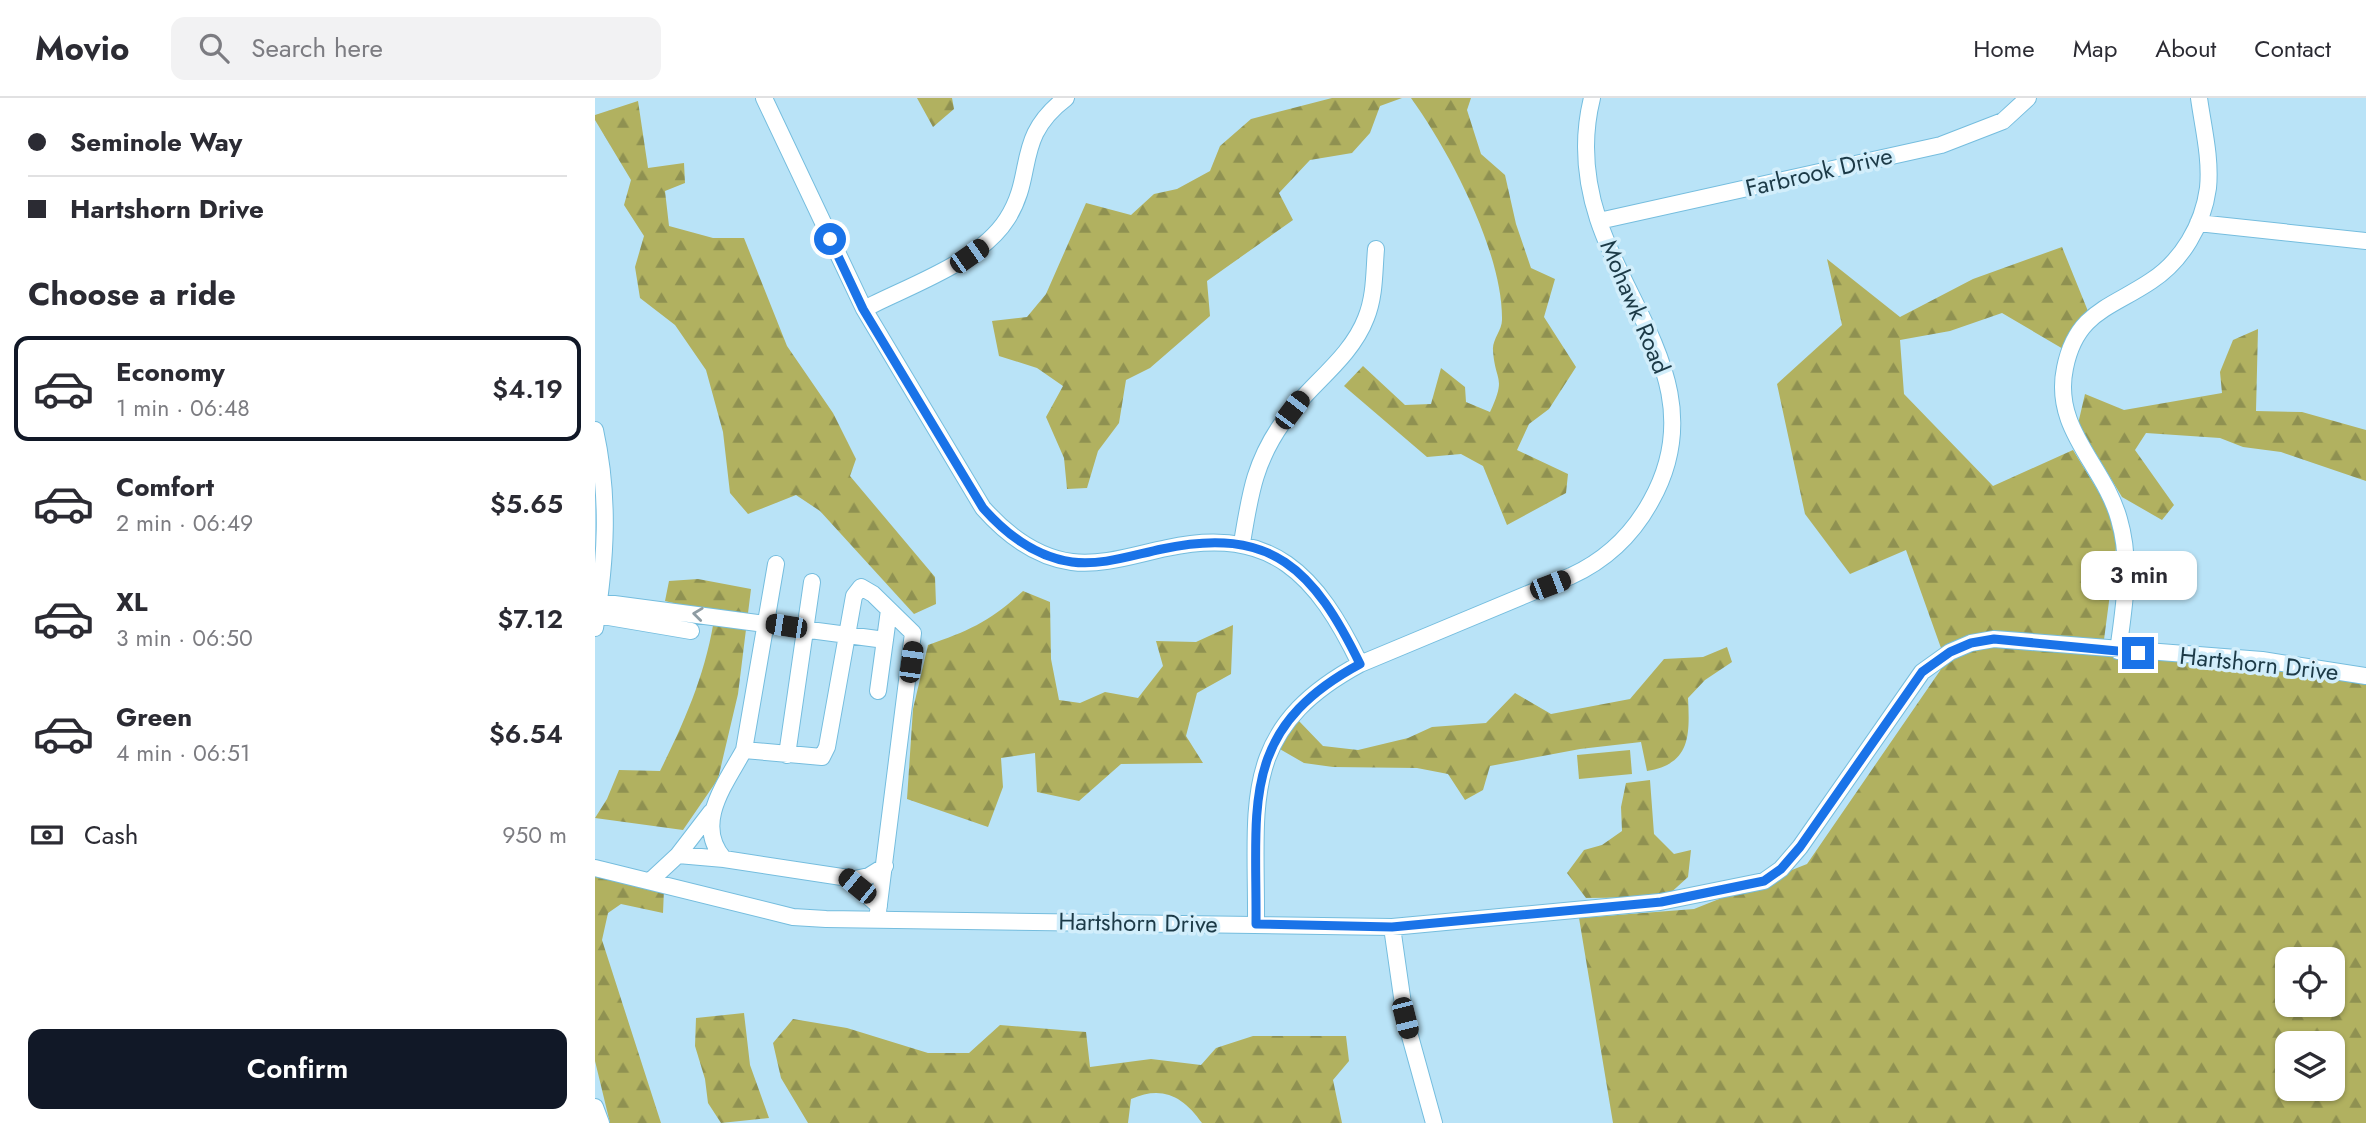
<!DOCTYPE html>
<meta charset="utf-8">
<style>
body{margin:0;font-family:Jost,sans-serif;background:#f2f2f3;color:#2b2b33;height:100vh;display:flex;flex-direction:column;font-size:26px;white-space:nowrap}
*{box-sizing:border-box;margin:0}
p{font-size:23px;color:#7c7c81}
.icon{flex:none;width:38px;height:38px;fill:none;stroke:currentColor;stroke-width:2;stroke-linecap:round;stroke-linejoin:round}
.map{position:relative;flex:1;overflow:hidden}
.drawer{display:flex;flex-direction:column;background:#fff;width:595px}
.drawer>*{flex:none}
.hud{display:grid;align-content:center;height:154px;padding:0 28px;background:#fff}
.buttons{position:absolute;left:1680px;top:849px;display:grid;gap:14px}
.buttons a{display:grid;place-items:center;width:70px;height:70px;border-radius:14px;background:#fff;box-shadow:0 2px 5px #0004;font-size:35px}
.end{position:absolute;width:32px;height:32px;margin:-16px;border:9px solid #1a73e8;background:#fff;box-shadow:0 0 0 4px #fff}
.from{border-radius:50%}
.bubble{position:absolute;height:49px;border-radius:14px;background:#fff;box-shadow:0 2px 5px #0004;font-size:23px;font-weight:600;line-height:49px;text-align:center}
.car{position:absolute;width:21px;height:42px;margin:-21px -10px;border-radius:9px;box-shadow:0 0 5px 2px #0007;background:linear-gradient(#222 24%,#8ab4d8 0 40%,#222 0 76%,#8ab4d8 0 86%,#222 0)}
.hud b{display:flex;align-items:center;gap:24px;height:66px;font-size:26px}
.hud b+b{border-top:2px solid #e1e1e2}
.hud i{width:18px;height:18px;background:#2b2b33}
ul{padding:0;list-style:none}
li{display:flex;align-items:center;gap:21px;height:105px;margin:0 14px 10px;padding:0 14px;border:4px solid transparent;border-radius:14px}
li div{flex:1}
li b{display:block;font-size:26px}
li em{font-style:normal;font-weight:600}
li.selected{border-color:#111827}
li>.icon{width:63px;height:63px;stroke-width:1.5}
h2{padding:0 28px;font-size:32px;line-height:84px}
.pay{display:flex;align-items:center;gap:18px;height:77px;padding:0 28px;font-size:26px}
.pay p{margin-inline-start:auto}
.action{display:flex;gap:14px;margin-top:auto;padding:14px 28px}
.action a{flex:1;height:80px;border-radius:14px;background:#111827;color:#fff;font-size:28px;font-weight:600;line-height:80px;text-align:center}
header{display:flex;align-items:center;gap:42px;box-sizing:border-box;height:98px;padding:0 35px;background:#fff;border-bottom:2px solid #e1e1e2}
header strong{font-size:33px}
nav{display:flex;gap:38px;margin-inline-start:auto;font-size:24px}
.search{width:490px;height:63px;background:#f2f2f3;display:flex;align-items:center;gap:18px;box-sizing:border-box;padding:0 24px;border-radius:14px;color:#7c7c81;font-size:26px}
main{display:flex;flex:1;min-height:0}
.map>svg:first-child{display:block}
</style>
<header>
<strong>Movio</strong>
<div class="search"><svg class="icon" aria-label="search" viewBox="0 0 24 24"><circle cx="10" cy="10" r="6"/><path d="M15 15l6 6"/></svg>Search here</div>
<nav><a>Home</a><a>Map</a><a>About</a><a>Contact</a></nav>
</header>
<main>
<section class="drawer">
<div class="hud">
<b><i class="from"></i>Seminole Way</b>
<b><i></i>Hartshorn Drive</b>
</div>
<h2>Choose a ride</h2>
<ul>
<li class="selected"><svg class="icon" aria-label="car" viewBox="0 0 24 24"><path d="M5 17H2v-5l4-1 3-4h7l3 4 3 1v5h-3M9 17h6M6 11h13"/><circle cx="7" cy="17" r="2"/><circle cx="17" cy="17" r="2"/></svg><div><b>Economy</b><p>1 min · 06:48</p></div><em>$4.19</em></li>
<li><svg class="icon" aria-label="car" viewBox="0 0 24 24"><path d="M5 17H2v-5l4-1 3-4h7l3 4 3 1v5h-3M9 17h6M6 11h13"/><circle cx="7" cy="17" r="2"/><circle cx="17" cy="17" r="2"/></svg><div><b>Comfort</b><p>2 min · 06:49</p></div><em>$5.65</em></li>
<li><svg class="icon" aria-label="car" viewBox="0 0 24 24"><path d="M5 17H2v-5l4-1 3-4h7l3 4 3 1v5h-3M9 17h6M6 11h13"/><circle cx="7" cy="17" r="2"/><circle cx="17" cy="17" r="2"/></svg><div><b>XL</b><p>3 min · 06:50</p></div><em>$7.12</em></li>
<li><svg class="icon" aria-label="car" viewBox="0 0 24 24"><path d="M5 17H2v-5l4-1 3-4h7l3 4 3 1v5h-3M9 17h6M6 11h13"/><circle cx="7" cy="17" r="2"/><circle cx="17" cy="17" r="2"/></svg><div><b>Green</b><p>4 min · 06:51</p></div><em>$6.54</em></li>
</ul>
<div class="pay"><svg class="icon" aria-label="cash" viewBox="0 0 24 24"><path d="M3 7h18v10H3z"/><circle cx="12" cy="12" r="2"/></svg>Cash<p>950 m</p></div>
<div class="action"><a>Confirm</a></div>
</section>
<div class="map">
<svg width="1771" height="1025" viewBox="0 0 1771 1025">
<defs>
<pattern id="forest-firs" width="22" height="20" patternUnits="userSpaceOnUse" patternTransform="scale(1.75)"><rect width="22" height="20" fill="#b1b160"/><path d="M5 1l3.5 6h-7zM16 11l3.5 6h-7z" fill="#8f9151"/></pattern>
</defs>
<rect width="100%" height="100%" fill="#b9e3f7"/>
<path fill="url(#forest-firs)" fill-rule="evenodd" d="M322 0H357L359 11 338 29Z
M737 0H807L785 8 775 35 757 55 715 62 684 95 698 122 612 183 615 218 555 270 531 282 524 325 503 353 492 390 472 391 469 360 451 319 468 288 442 270 404 258 397 223 432 219 451 196 491 105 536 117 559 96 582 91 615 73 625 48 656 21Z
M816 0H876L872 12 886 56 910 77 921 126 936 170 960 181 949 219 981 269 954 311 934 326 922 352 973 376 971 395 912 427 888 368 866 356 832 359 749 288 768 268 810 307 836 306 846 270 870 289 871 304 895 314C912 277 900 285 898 252 897 242 907 232 907 222 908 155 855 54 816 0Z
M43 3 53 70 89 65 90 85 70 93 74 128 118 140H149L192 248 238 315 261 361 255 378 340 479 341 506 319 516 225 413 201 397 153 416 135 395 128 334 111 272 80 227 45 200 40 169 49 138 29 107 36 82 0 22V17Z
M1467 149 1499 228 1475 255 1407 215 1355 233 1305 242 1309 296 1398 388 1478 352 1524 427 1507 557 1771 571V1025H1018L984 820 1099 811 1212 766 1351 564 1311 452 1255 476 1210 416 1182 286 1247 227 1232 161 1305 219 1378 181ZM1692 861H1738V906H1692ZM1692 945H1738V990H1692Z
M1663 231 1661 313 1707 314 1771 332V383L1686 354 1648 349 1625 340 1551 335 1540 352 1579 407 1567 422 1527 399 1483 326 1490 296 1529 312 1627 295 1625 274 1638 242Z
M103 481 156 491 143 596 123 681 88 732 0 720 12 701 24 672 65 673C91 621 112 572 120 515L70 503 74 483Z
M428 493 455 504 456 561 464 602 485 605 510 594 543 600 568 568 561 543 601 544 638 527 636 576 602 595 591 638 608 665 526 666 484 703 442 694 440 655 406 660 408 689 393 729 312 701 318 611 333 547C374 533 396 523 428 493Z
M1132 549 1137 564 1110 582 1093 600C1095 639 1095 666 1052 673L1046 644 985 651 895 668 888 692 870 702 853 676 822 670 738 669 709 665 683 650 703 622 728 648 763 652 813 640 837 629 891 625 920 595 956 616 1035 601 1069 561 1108 559Z
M1055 682 1059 736 1079 756 1096 752 1093 779 1071 799 991 800 972 775 989 752 1007 747 1027 733 1026 709 1031 685Z
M0 776 69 791 68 815 26 806 13 815 7 842 66 1025H15L0 963Z
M149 915 155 967 174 1020 126 1025 113 1005 110 981 100 948 101 920Z
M198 921 252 930 333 955H374L405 927 491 934 495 969 556 961 606 967 621 950 658 938H751L754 963 738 982 747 1025H607C588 998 567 987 536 1001L533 1025H213L186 980 178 945Z"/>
<path fill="#b1b160" d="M1035 652 1037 676 984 681 982 657Z"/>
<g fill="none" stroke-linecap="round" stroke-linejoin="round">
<g stroke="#75bdde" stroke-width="18">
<path id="minor" d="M169 0 269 211 388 410C411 436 440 459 477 464 508 468 542 456 572 450 677 427 722 477 765 566
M1004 123 1346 47 1408 23 1433 0
M1603 125 1771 143
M269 211C313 188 385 164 412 121 441 76 418 40 471 0
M0 332C15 400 11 462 0 530
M647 445C655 397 659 365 688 324 712 288 755 262 771 220 780 198 779 174 781 151
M181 466 149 652 227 659 232 649 259 498 266 489 278 496 318 535 282 822
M4 504 290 542
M2 517 96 533
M1523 553C1529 509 1537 465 1524 421 1509 367 1457 331 1470 270 1481 214 1516 210 1556 183 1587 163 1608 127 1613 90 1616 60 1608 29 1604 0
M283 593 294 512
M149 652C131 685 98 726 129 761L260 781 274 778 290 768
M192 657 217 484
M116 714 83 757 129 761
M0 770 198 819 231 821 797 829 1065 804 1169 783 1186 771 1205 749 1327 574 1355 554 1376 545 1399 541 1667 562 1771 578
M251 779 284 808
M55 783 83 757
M661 826C662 705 643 632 765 566L976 478C1011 462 1038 436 1056 403 1116 296 1034 216 1003 121 990 81 987 40 997 0
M797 829 810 920 839 1025
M0 1009 6 1025"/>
</g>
<use href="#minor" stroke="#fff" stroke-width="16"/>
</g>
<defs><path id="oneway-chevron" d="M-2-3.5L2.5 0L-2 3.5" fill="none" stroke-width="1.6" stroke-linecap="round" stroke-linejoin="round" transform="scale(1.75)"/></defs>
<use stroke="#8e9ca3" href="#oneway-chevron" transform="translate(103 516) rotate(-173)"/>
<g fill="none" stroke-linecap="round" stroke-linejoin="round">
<path stroke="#1a73e8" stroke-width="9" d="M235 141 268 211 388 410C411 436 440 459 477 464 506 468 538 457 567 451 677 427 719 472 765 566 644 631 662 707 661 826L797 829 1066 804 1169 783 1186 771 1205 749 1327 574 1355 554 1376 545 1399 541 1543 555"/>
</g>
<g text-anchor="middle" stroke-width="7" stroke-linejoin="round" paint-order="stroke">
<g font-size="24" fill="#1c3a47" stroke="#d2eefb">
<text transform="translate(1224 74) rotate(-13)" y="8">Farbrook Drive</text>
<text transform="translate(1040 209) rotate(67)" y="8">Mohawk Road</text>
<text transform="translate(1664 566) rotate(6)" y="8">Hartshorn Drive</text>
<text transform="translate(543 825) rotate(1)" y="8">Hartshorn Drive</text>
</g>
</g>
</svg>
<div class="buttons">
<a><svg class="icon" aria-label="locate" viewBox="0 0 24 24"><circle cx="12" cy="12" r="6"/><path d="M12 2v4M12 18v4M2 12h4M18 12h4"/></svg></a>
<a><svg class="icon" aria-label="layers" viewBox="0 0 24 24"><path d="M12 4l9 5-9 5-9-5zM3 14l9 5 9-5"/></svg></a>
</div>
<i class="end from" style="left:235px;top:141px"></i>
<i class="end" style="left:1543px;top:555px"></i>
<div class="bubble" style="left:1486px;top:453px;width:116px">3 min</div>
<i class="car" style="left:374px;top:158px;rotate:55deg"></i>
<i class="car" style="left:697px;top:312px;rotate:37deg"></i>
<i class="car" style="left:955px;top:487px;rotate:69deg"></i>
<i class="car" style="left:191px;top:528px;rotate:279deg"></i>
<i class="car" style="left:316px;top:564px;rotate:8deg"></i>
<i class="car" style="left:262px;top:788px;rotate:309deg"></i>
<i class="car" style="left:810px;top:920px;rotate:166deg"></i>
</div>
</main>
